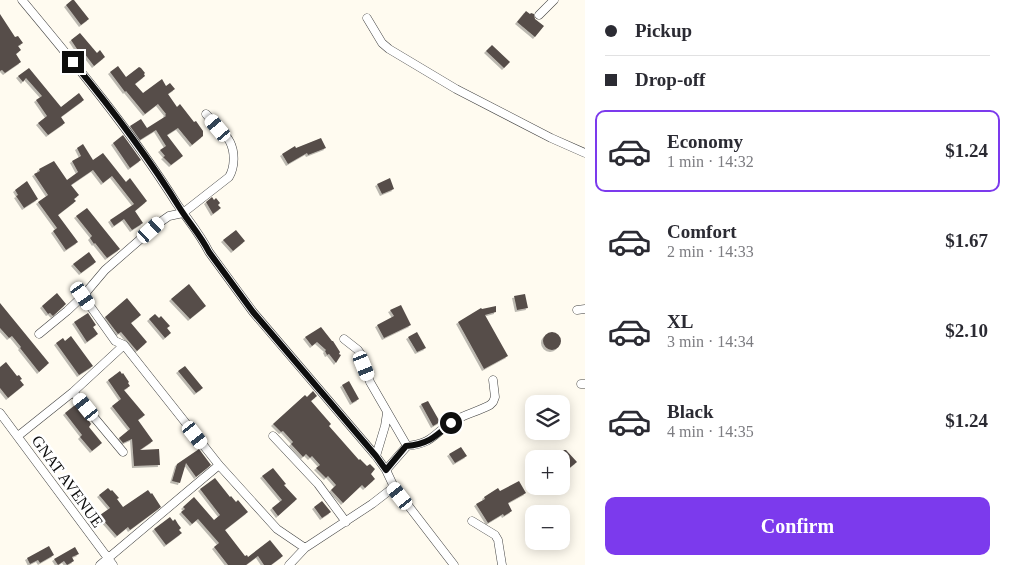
<!DOCTYPE html>
<meta charset="utf-8">
<style>
body{margin:0;font-family:"Times New Roman",serif;background:#f2f2f3;color:#2b2b33;height:100vh;display:flex;flex-direction:column;font-size:19px;white-space:nowrap}
*{box-sizing:border-box;margin:0}
p{font-size:16px;color:#7c7c81}
.icon{flex:none;width:28px;height:28px;fill:none;stroke:currentColor;stroke-width:2;stroke-linecap:round;stroke-linejoin:round}
.map{position:relative;flex:1;overflow:hidden}
.details{display:flex;flex-direction:column;background:#fff;width:425px}
.details>*{flex:none}
.guide{display:grid;align-content:center;height:110px;padding:0 20px;background:#fff}
.controls{position:absolute;left:525px;top:395px;display:grid;gap:10px}
.controls a{display:grid;place-items:center;width:45px;height:45px;border-radius:10px;background:#fff;box-shadow:0 2px 12px #0003;font-size:25px}
.end{position:absolute;width:22px;height:22px;margin:-11px;border:6px solid #0e0e0e;background:#fff;box-shadow:0 0 0 2px #fff}
.from{border-radius:50%}
.car{position:absolute;width:15px;height:30px;margin:-15px -8px;border-radius:6px;box-shadow:0 0 4px 1px #0007;background:linear-gradient(#fff 24%,#345 0 40%,#fff 0 76%,#345 0 86%,#fff 0)}
.guide b{display:flex;align-items:center;gap:18px;height:48px;font-size:19px}
.guide b+b{border-top:1px solid #e1e1e2}
.guide i{width:12px;height:12px;background:#2b2b33}
ul{padding:0;list-style:none}
li{display:flex;align-items:center;gap:15px;height:82px;margin:0 10px 8px;padding:0 10px;border:2px solid transparent;border-radius:10px}
li div{flex:1}
li b{display:block;font-size:19px}
li em{font-style:normal;font-weight:700}
li.on{border-color:#7c3aed}
li>.icon{width:45px;height:45px;stroke-width:1.5}
.cta{display:flex;gap:10px;margin-top:auto;padding:10px 20px}
.cta a{flex:1;height:58px;border-radius:10px;background:#7c3aed;color:#fff;font-size:20px;font-weight:700;line-height:58px;text-align:center}
main{display:flex;flex:1;min-height:0}
.map>svg:first-child{display:block}
</style>
<main>
<div class="map">
<svg width="585" height="565" viewBox="0 0 585 565">
<defs>
<filter id="shadow"><feDropShadow dx="-2" dy="2" stdDeviation="0" flood-color="#0004"/></filter>
</defs>
<rect width="100%" height="100%" fill="#fffbf0"/>
<path fill="#574e4a" filter="url(#shadow)" d="M72 0H74L89 19 81 25 66 5Z
M526 11 530 14 531 13 534 14 535 19 544 26 535 37 517 22Z
M0 14 15 37 18 36 23 43 18 46 21 50 16 54 21 62 5 73 2 70 0 71Z
M80 33 97 53 100 50 105 57 94 66 84 53 79 52 71 40Z
M492 45 510 62 504 68 486 51Z
M118 66 126 77 139 67 141 68 145 73 144 74 145 76 135 84 143 93 162 79 166 86 170 83 175 89 168 94 177 107 180 104 194 122 196 121 203 131V136L192 145 178 128 167 135 183 156 171 165 163 157 165 156 160 150 166 146 156 130 140 140 130 126 141 119 147 128 166 116 165 115 166 114 158 104 145 114 126 91 125 92 110 72Z
M29 68 61 107 79 93 84 100 61 117 65 123 48 135 38 123 47 116 36 100 42 96 26 78 23 82 18 76Z
M123 135 141 160 130 168 113 143Z
M321 138 326 148 308 155 307 153 288 164 282 154 295 146 296 148Z
M83 144 93 160 103 153 126 182 130 178 147 201 135 211 143 223 132 230 124 219 114 226 110 220 134 204 112 176 103 183 93 170 71 185 79 195 74 199 76 201 58 215 78 242 66 250 53 231 57 228 38 202 48 195 34 174 40 171 39 169 54 161 67 180 78 172 72 161 81 156 77 148Z
M390 178 394 189 382 194 377 184Z
M27 181 38 199 24 208 16 196 18 195 15 190Z
M212 197 214 200 216 198 220 203 218 205 221 208 213 214 206 202Z
M87 208 120 249 107 258 95 243 94 244 90 238 92 236 76 216Z
M236 230 245 241 233 251 223 240Z
M89 252 96 262 81 273 73 264Z
M189 284 206 306 190 319 171 299Z
M57 293 66 304 53 316 50 313 48 314 42 306Z
M525 294 528 308 517 310 514 296Z
M127 298 141 315 131 323 147 342 137 351 121 332 118 334 105 317Z
M0 303 49 363 39 372 20 348 21 347 12 336 9 338 0 328Z
M401 305 411 325 384 338 377 325 394 316 390 310Z
M496 306V312L485 315 508 356 484 369 458 322 481 308 482 309Z
M88 313 96 325 93 327 98 334 87 342 74 322Z
M155 314 159 318 161 316 170 326 167 328 171 333 165 338 149 319Z
M321 327 332 341H333L340 352 339 354 341 355 336 363 329 354 327 355 325 351 326 350 317 342 312 346 305 337Z
M543 341a9 9 0 1 1 18 0a9 9 0 1 1-18 0Z
M417 332 426 348 417 352 408 337Z
M71 336 93 366 79 375 56 343 63 338 65 341Z
M6 362 17 376 19 375 22 379 20 380 24 385 8 398 0 388V367Z
M185 366 203 388 196 393 178 371Z
M120 371 122 374 123 373 129 382 128 383 130 386 124 390 145 415 138 420 153 441 140 450 159 449 160 465 134 466 132 439 123 443 119 438 130 429 112 406 121 399 108 380Z
M349 381 359 399 352 403 342 385Z
M313 391 317 396 311 401 331 424 329 426 359 460 360 459 367 466 370 464 375 469 371 474 375 479 365 488 362 485 343 503 331 490 336 485 328 476 326 478 316 468 320 465 312 456 310 458 306 454 303 457 291 444 293 442 283 431 281 432 273 424 305 395 307 397Z
M428 401 440 422 433 426 421 404Z
M75 405 87 418 91 424 89 427 102 443 92 451 80 437 82 435 65 413Z
M461 447 467 456 455 463 449 454Z
M199 449 211 465 196 477 186 463 180 483 172 481 177 464Z
M564 450H566L577 462 567 470 566 469 564 471 561 468V459L558 456Z
M273 468 286 484 284 485 297 499 278 516 272 508 282 500 262 476Z
M215 478 230 497 231 496 236 502 238 500 248 512 225 530 245 556 247 555 248 557 270 540 283 556 271 565H264L258 556 246 565H228L214 547 219 543 198 519 192 524 181 512 185 509 183 507 194 497 214 520 220 515 200 489Z
M519 481 526 493 508 503 512 511 504 516 503 514 488 523 476 504 485 499 484 497 498 488 500 491Z
M108 488 111 491 112 490 119 498 117 499 123 507 148 490 151 494 152 493 161 507 130 530 128 527 117 536 102 519 91 524 90 522 110 508 99 495Z
M322 501 331 512 322 518 314 507Z
M170 517 173 521 175 519 178 524 181 528 179 530 182 533 166 545 154 529Z
M49 546 54 555 40 563 38 560 30 564 27 558Z
M75 547 79 554 72 557 74 561 67 565 64 561 58 565 54 559Z"/>
<g fill="none" stroke-linecap="round" stroke-linejoin="round">
<g stroke="#414141" stroke-width="9">
<path id="minor" d="M22 0C77 66 131 131 177 204 188 220 200 234 209 252L253 312 376 456 386 470 394 487 372 504 305 548 289 565
M539 15 554 0
M367 18 382 43 389 49 456 89 551 138 585 153
M83 296 115 341 124 345 219 465 277 529 305 548
M577 310 585 309
M39 334 67 311 83 296 105 270 159 223 169 216 183 213 229 177C235 167 235 152 230 142 225 132 213 122 206 114
M344 339 358 350 362 356 364 366 370 382 407 446 386 470
M581 384H585
M73 392 123 452
M0 413 113 565
M18 436 73 392 124 345
M273 436 318 484 346 522
M407 446C432 443 432 436 450 423 462 415 477 412 490 405L493 402 495 397 493 380
M376 456 385 426 387 413
M394 487 454 565
M472 521 495 535 498 540 502 565
M100 565 219 465"/>
</g>
<use href="#minor" stroke="#fff" stroke-width="8"/>
</g>
<g fill="none" stroke-linecap="round" stroke-linejoin="round">
<path stroke="#0e0e0e" stroke-width="6" d="M73 62C112 109 149 158 181 210 190 224 201 236 209 252L253 312 376 456 386 470 406 446C428 444 435 437 451 423"/>
</g>
<g text-anchor="middle" stroke-width="5" stroke-linejoin="round" paint-order="stroke">
<g font-size="16" fill="#0e0e0e" stroke="#fff">
<text transform="translate(68 481) rotate(54)" y="6">GNAT AVENUE</text>
</g>
</g>
</svg>
<div class="controls">
<a><svg class="icon" aria-label="layers" viewBox="0 0 24 24"><path d="M12 4l9 5-9 5-9-5zM3 14l9 5 9-5"/></svg></a>
<a>+</a>
<a>−</a>
</div>
<i class="end from" style="left:451px;top:423px"></i>
<i class="end" style="left:73px;top:62px"></i>
<i class="car" style="left:218px;top:128px;rotate:320deg"></i>
<i class="car" style="left:151px;top:230px;rotate:48deg"></i>
<i class="car" style="left:83px;top:296px;rotate:145deg"></i>
<i class="car" style="left:364px;top:366px;rotate:158deg"></i>
<i class="car" style="left:86px;top:407px;rotate:321deg"></i>
<i class="car" style="left:195px;top:435px;rotate:142deg"></i>
<i class="car" style="left:400px;top:496px;rotate:322deg"></i>
</div>
<section class="details">
<div class="guide">
<b><i class="from"></i>Pickup</b>
<b><i></i>Drop-off</b>
</div>
<ul>
<li class="on"><svg class="icon" aria-label="car" viewBox="0 0 24 24"><path d="M5 17H2v-5l4-1 3-4h7l3 4 3 1v5h-3M9 17h6M6 11h13"/><circle cx="7" cy="17" r="2"/><circle cx="17" cy="17" r="2"/></svg><div><b>Economy</b><p>1 min · 14:32</p></div><em>$1.24</em></li>
<li><svg class="icon" aria-label="car" viewBox="0 0 24 24"><path d="M5 17H2v-5l4-1 3-4h7l3 4 3 1v5h-3M9 17h6M6 11h13"/><circle cx="7" cy="17" r="2"/><circle cx="17" cy="17" r="2"/></svg><div><b>Comfort</b><p>2 min · 14:33</p></div><em>$1.67</em></li>
<li><svg class="icon" aria-label="car" viewBox="0 0 24 24"><path d="M5 17H2v-5l4-1 3-4h7l3 4 3 1v5h-3M9 17h6M6 11h13"/><circle cx="7" cy="17" r="2"/><circle cx="17" cy="17" r="2"/></svg><div><b>XL</b><p>3 min · 14:34</p></div><em>$2.10</em></li>
<li><svg class="icon" aria-label="car" viewBox="0 0 24 24"><path d="M5 17H2v-5l4-1 3-4h7l3 4 3 1v5h-3M9 17h6M6 11h13"/><circle cx="7" cy="17" r="2"/><circle cx="17" cy="17" r="2"/></svg><div><b>Black</b><p>4 min · 14:35</p></div><em>$1.24</em></li>
</ul>
<div class="cta"><a>Confirm</a></div>
</section>
</main>
